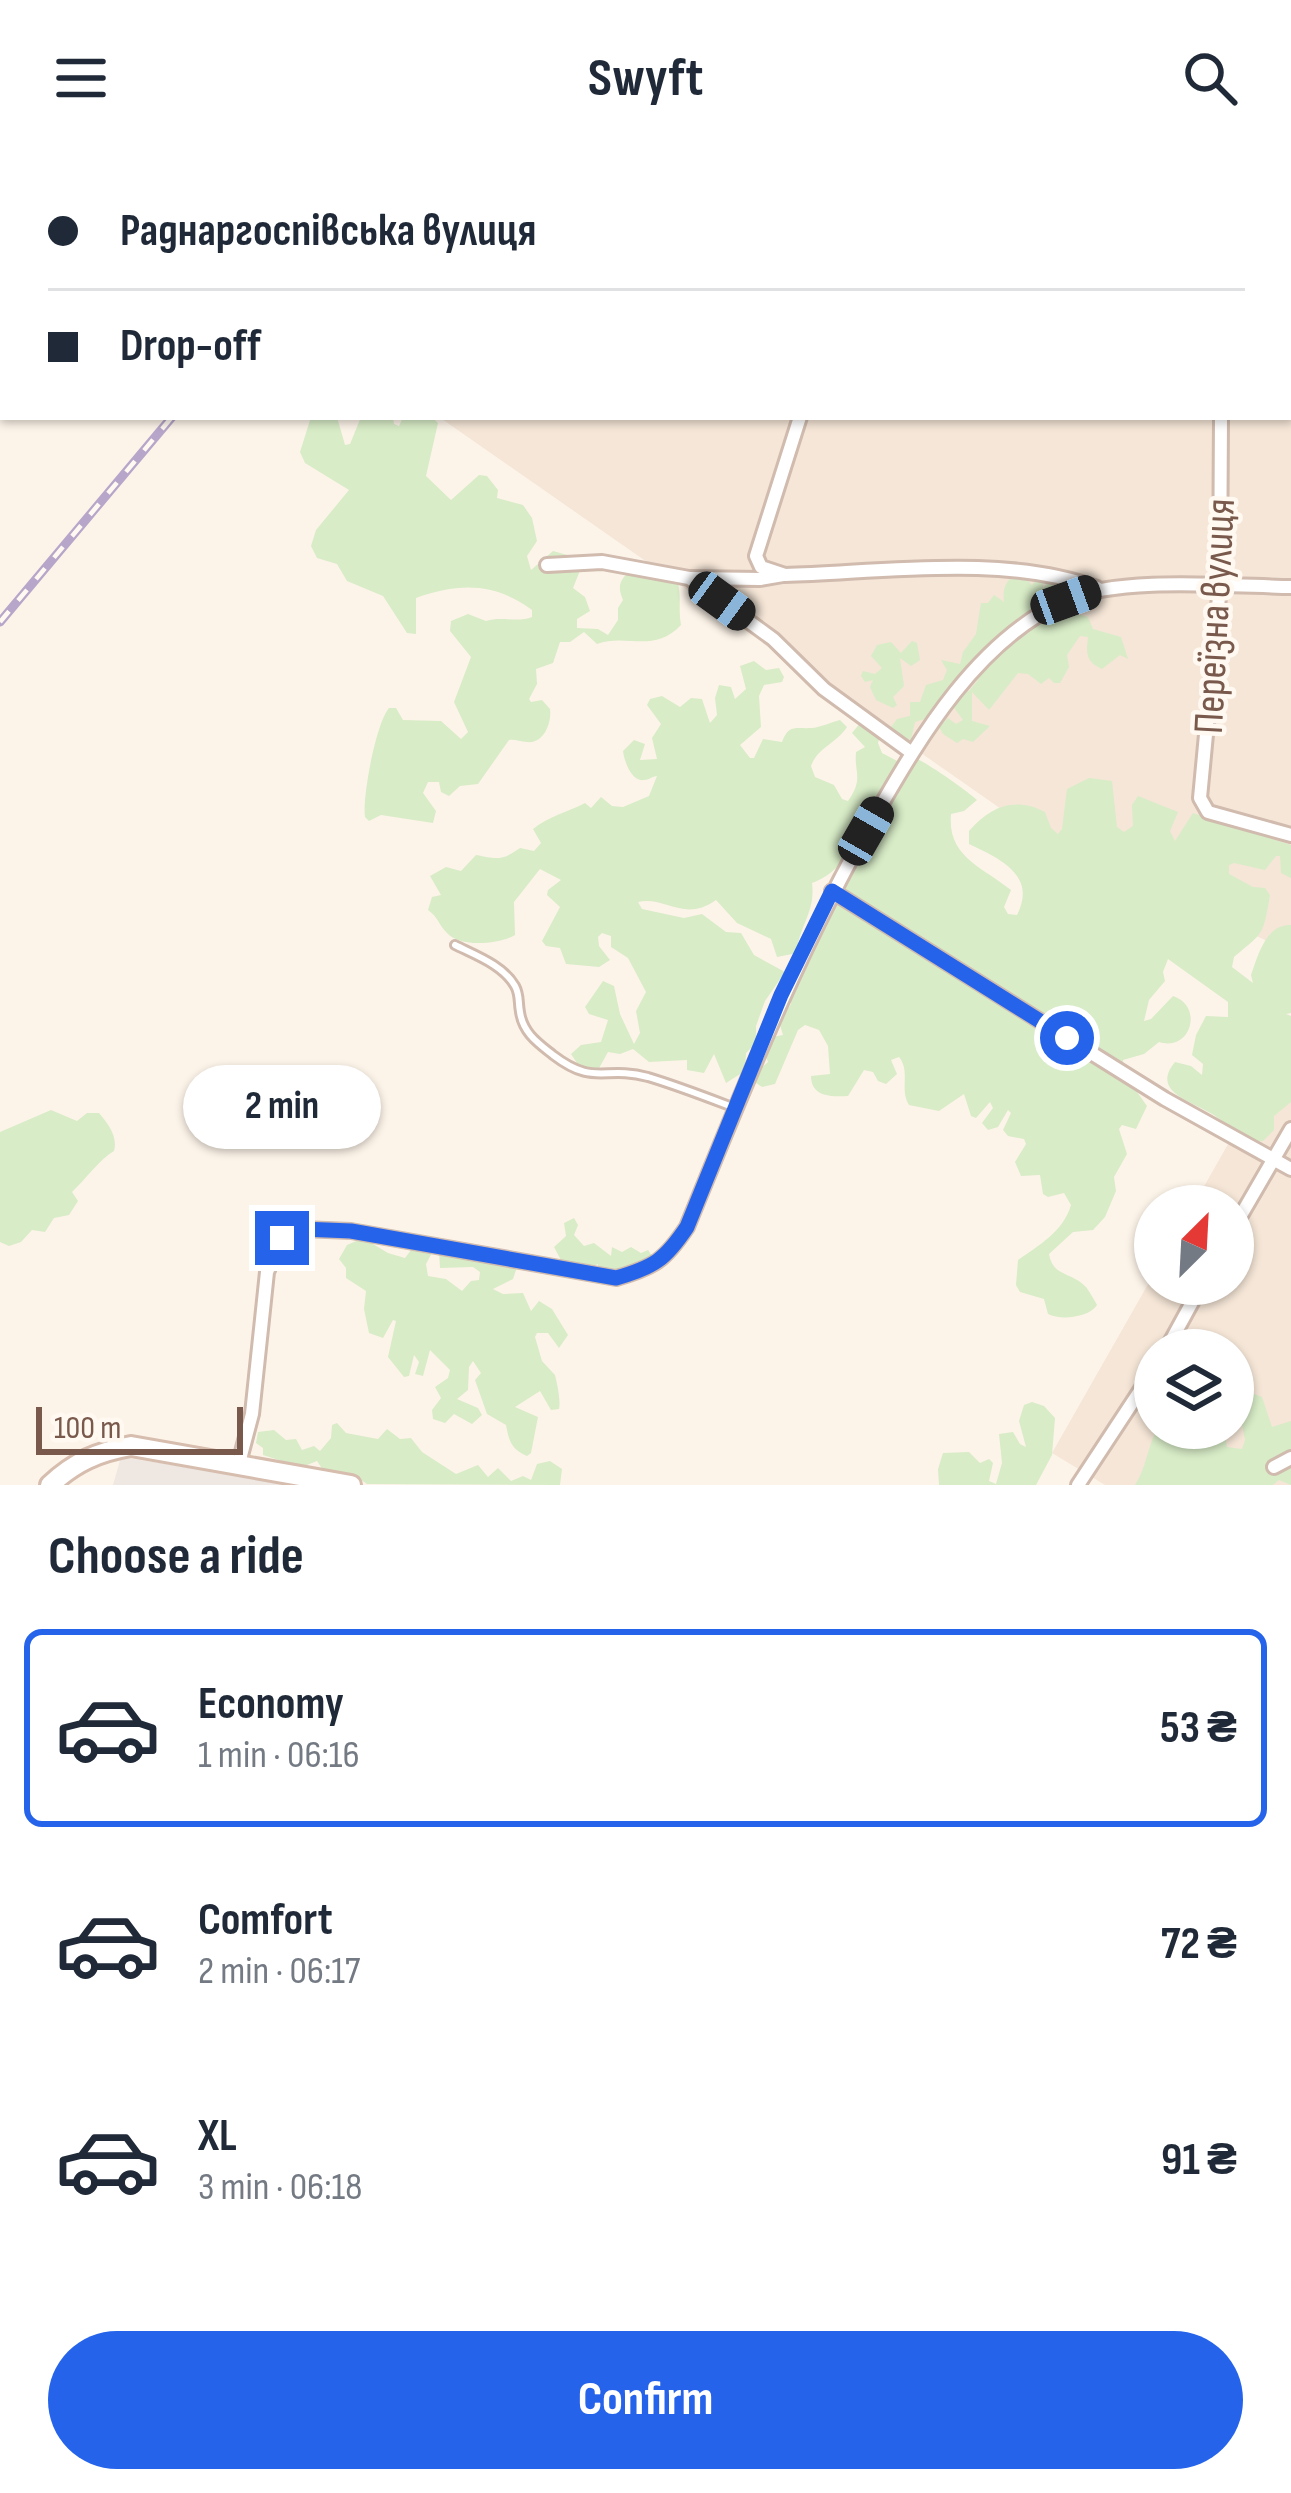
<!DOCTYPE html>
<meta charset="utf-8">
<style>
body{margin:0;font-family:"Sofia Sans Condensed",sans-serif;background:#f2f2f3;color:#1f2937;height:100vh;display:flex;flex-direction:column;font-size:45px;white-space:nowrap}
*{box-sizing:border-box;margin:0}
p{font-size:39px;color:#747a83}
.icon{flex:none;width:66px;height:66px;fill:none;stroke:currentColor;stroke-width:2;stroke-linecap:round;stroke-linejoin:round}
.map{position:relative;height:1329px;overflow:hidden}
.sheet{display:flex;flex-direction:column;background:#fff;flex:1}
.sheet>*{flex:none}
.guide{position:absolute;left:0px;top:0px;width:1293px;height:264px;box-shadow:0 3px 9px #0004;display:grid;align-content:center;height:264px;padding:0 48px;background:#fff}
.needle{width:78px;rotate:24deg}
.fabs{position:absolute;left:1134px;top:1029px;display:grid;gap:24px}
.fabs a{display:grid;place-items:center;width:120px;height:120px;border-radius:50%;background:#fff;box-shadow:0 3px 9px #0004;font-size:60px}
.scale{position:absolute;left:36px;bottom:30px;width:207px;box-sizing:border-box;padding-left:12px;border:6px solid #79594b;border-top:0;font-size:33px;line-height:42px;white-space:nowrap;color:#79594b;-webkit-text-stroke:9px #fff9f1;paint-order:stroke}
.end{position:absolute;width:54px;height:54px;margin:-27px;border:15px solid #2563eb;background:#fff;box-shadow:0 0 0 6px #fff}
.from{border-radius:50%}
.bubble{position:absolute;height:84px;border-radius:42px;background:#fff;box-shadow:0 3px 9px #0004;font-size:39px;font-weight:700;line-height:84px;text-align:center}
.car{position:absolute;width:36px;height:72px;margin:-36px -18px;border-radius:15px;box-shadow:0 0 9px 3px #0007;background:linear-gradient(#222 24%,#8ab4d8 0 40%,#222 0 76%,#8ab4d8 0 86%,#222 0)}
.guide b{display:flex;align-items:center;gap:42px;height:114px;font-size:45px}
.guide b+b{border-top:3px solid #e0e1e3}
.guide i{width:30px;height:30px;background:#1f2937}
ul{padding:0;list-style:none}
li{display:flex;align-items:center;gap:36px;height:198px;margin:0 24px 18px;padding:0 24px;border:6px solid transparent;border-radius:18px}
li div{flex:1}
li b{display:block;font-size:45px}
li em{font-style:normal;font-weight:700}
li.selected{border-color:#2563eb}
li>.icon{width:108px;height:108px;stroke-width:1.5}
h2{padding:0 48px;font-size:54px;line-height:144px}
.primary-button{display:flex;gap:24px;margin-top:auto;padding:24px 48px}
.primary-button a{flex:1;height:138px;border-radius:72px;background:#2563eb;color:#fff;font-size:48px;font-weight:700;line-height:138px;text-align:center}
header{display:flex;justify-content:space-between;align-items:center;height:156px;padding:0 48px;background:#fff;font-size:54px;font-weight:700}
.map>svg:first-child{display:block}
</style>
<header><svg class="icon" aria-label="menu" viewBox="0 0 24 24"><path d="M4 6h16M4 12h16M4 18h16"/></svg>Swyft<svg class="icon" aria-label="search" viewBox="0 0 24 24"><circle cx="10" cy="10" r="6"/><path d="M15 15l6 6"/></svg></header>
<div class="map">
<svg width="1291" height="1329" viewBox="0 0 1291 1329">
<rect width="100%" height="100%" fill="#fdf4e9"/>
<path fill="#f5e6d7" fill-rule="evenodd" d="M601 0H1291V796L1040 680 439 261H1290V3H598Z
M1280 896 1291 900V1329H1105L1052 1297 1155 1116V1128H1233V1050H1193ZM1155 1194H1233V1272H1155Z"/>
<path fill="#eee7e2" d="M121 1301 299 1329H113Z"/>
<path fill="#d8ecc7" d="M311 261H337L345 289 350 288 361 261H393L394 268 399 270 403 261H432L438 267 426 320 451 344 479 319 487 320 498 334 497 342 523 349 532 362 537 385 527 400 531 414 553 395 578 402 581 412 573 432 585 441 590 455 577 463V472L598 473 608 479 618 464V452L623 444C616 428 621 422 635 411L677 424C682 440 678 452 681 469 654 498 626 477 597 488L584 476 570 486H560L553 507 536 513 537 528 529 543 531 546 542 544 550 553C552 566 544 588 527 586 520 586 515 583 509 584L478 628 460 630 449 640 441 636 439 626H428L423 637 436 655 433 667 381 659 369 665 365 661C362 642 376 567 389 552H396L403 564 441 565 461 583 468 576 454 546 471 501 450 475 451 465 468 458 486 465C502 460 518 467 532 461V454C494 426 459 427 416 442V478L407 477 383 440 347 425 337 408 317 402 311 390 316 374 349 334 305 307 300 296Z
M1022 418 1032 429 1037 423 1043 424V433L1048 425 1060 430 1058 442 1050 448 1041 447 1047 463 1068 448 1072 449 1077 458 1088 461 1093 473 1121 481 1128 503 1120 499 1102 513C1086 506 1086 498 1088 481L1080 480 1067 499 1069 511 1060 527H1054L1049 522 1041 528 1028 518 1018 517 989 554 972 536V565L990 570 973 586 963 583 957 587 943 578 939 571 948 562 956 568 963 564 952 549 958 537 969 535 978 524 974 521 959 530 954 526 932 553 931 561 915 566 911 583 903 586 891 571 897 563 910 560V546H920L926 529 943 524 947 514 941 504 960 508 963 496 976 478 981 447H988L994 439 1004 446C1002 430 1007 421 1022 418Z
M912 485 917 487 920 504 911 510 900 502 904 530 893 541 897 549 893 552 876 544 870 531 873 524 865 526 861 520 863 515 875 518 882 512 871 500 877 489 891 486 901 497Z
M754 505 766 514 779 512 784 521 782 526 764 529 759 540 761 571 740 589 750 602H754L763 583 782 586C789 568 795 573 812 572 822 571 831 566 840 564L847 571C836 588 818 591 811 610L815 621 834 629 842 643 848 645C864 622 854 618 856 596L865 591 852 577 861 566 882 573 878 587 882 597 901 607 888 623 874 654 859 660 856 670 859 678C849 701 834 719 812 727 816 756 798 771 797 797L777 801 771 783 737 767 716 744C684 767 666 740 638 746L642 753 684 762 702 758 726 776 741 777 754 799 785 816 765 845 756 870V887L746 897 745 915 726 927 714 898 704 917 687 914V904L649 906 633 893 620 898 608 896 598 914 581 913 571 898 581 889 601 886 608 864 589 858 585 851 603 825 614 830 620 858 634 888 640 877 636 855 646 836 628 802 611 791V780L602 777 598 781 599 790 610 804 599 811 566 808 560 792 546 790 542 785 560 751 547 739 548 734 561 724 540 713 514 746 515 779C500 788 460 792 447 777 438 768 439 762 428 754L432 741 441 739 430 720 446 711 461 715 476 699C497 703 502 705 520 692L534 695 541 687 533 673C549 660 568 656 585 647L591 652 601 641 612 650 623 651 649 640 657 620C653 620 649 624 644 624 631 626 624 604 623 595L634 584 645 588 640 604 657 603 652 582 661 568 647 549 650 543 662 540 680 551 691 542 702 543 710 567 717 559 715 542 719 529 731 531 735 543 746 533 740 510Z
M915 602C926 606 966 634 977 644L964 655 951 658C947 701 983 711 1011 734L1004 751 1008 758 1017 759C1037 720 1001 703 969 688V675C990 651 1014 640 1045 656L1051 672 1058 678 1062 673 1067 633 1089 622 1112 625 1117 671 1124 676 1133 670 1132 649 1138 640 1178 656 1170 675 1175 685 1193 657 1291 689V722L1281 717 1280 700H1276L1265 714 1234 707 1229 709V718L1253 731 1265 732 1270 739C1263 780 1264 776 1234 801L1232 811 1253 827 1251 819C1258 799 1266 768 1291 769V857L1286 858 1291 860V946L1274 960V974L1263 985C1241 987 1229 968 1212 958 1192 945 1150 936 1175 906L1191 910 1202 919 1203 908 1192 899 1196 879 1206 860 1228 861V846L1168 803 1163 816 1165 825 1149 844 1144 865 1151 863 1173 840C1204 850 1191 896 1159 886L1144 898 1123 904 1125 919 1147 950 1136 973 1122 969 1119 973 1127 998 1114 1021 1116 1035 1105 1061 1093 1074 1073 1076 1049 1098C1053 1121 1072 1116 1086 1131 1087 1132 1097 1148 1097 1149 1090 1161 1061 1165 1048 1158L1044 1143 1020 1136 1016 1129 1018 1104C1039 1089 1063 1076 1071 1049L1064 1037 1048 1041 1043 1038 1040 1019 1021 1020 1015 1006 1026 988 1024 983 1008 980 1003 974 1011 957 1008 954 998 971 988 974 982 967 993 952 990 946 976 962 971 960 964 938 939 955 909 949C899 933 911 916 899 901L891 904 897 918 886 928 878 925 873 916 864 914 848 940C832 941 811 941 811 920L830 918 828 890 819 874 805 869 798 874 775 928 762 931 756 927 759 914 768 906 764 895 772 881 783 879 779 866 791 848V836L829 751 844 741 848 715Z
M51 954 77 965 87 957H99C108 968 118 980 114 995 100 1003 85 1024 72 1036L78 1045 69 1059 54 1062 45 1076 32 1074 21 1086 9 1090 0 1086V976Z
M574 1062 578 1069 574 1079 584 1090 594 1087 611 1100 612 1091 622 1096 631 1091 641 1097 648 1094 654 1103 620 1117 597 1116 598 1108 587 1113 572 1106 563 1108 554 1091 566 1080 564 1067Z
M363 1082 388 1097 405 1102 414 1090 433 1095 426 1108 428 1120 446 1123 462 1135 471 1125 479 1124 480 1116 473 1111 440 1112 439 1095 518 1108 513 1123 493 1133 503 1138 523 1137 531 1155 539 1145 552 1153 568 1179 559 1192 548 1177H537L535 1181 542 1205 555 1219C557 1227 561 1245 559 1253L551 1254 540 1235 515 1251 538 1261 531 1297 527 1300C511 1293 509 1285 506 1269L487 1258 475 1224 481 1217 473 1205 469 1211 468 1234 457 1243 478 1252 482 1259 472 1268 454 1258 445 1267 433 1263 432 1254 441 1242 435 1231 448 1222 450 1214 430 1194 423 1220 415 1218 419 1206 414 1199 409 1220 404 1221 388 1201 396 1165 393 1164 383 1182 369 1177 364 1153 366 1135 346 1122V1112L339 1103 347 1089Z
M1249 1236 1262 1241 1272 1271 1291 1265V1329L1279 1324 1273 1329H1135C1146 1312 1147 1294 1156 1275L1172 1272 1197 1277 1202 1272H1224L1227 1291 1242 1293 1245 1284 1238 1248Z
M1032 1246 1044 1250 1055 1262 1052 1299 1036 1329H939L938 1313 943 1297 969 1296 980 1307 989 1303 993 1307 989 1325 996 1328 1002 1307 999 1278 1013 1276 1020 1288 1026 1291 1019 1265 1024 1249Z
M337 1267 346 1277 378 1283 387 1273 400 1283 411 1282 422 1296 456 1318 478 1309 488 1321 498 1312 511 1325 523 1320 531 1324 537 1308 550 1305 562 1313 560 1329 367 1328 357 1321 325 1317 317 1305 297 1313 287 1311 285 1306 263 1299V1292L256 1287 258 1276 274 1274 286 1284 296 1283 302 1294 314 1290 320 1295 331 1282 332 1269Z"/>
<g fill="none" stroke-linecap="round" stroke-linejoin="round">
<g stroke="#d0bbae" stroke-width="12">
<path id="lane" d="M12 3 15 0
M0 17 3 13
M455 789C475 799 503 809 515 830 520 839 518 846 520 856 523 877 538 887 553 899 595 931 603 909 648 921 678 930 706 941 735 952"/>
</g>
<g stroke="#d0bbae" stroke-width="18">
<path id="street" d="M523 3 527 0
M881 3 882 0
M1224 3V0
M1290 195H1291
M800 261 756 400 761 411 785 419C883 416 1005 398 1097 432
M1221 261 1220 430 1200 642 1208 656 1291 679
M547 409 602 406 689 422 773 483 824 533 912 597
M690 422 760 423 783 419
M832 735 1165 943 1291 1013
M1233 1073 1291 973
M1166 1194 1202 1128
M239 1307 252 1258 267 1116 282 1082 302 1073 351 1075 616 1122C655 1111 665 1104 687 1071 745 929 799 792 876 658 922 578 978 484 1066 444 1119 420 1230 430 1291 431
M1274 1311 1291 1302
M1078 1329 1155 1212"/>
</g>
<g stroke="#d6bdae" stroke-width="24">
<path id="secondary" d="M50 1329C75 1306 97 1296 131 1290L351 1329"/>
</g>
<use href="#lane" stroke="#fff" stroke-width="6"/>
<use href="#street" stroke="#fff" stroke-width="12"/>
<use href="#secondary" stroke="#fff" stroke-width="18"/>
<g stroke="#b7a6c9" stroke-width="9">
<path id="rail" d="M0 1 1 0
M67 3 70 0
M410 3 413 0
M0 89 3 85
M0 466 172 261"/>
</g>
<use href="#rail" stroke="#fff9f1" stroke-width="4.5" stroke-dasharray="14" stroke-linecap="butt"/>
</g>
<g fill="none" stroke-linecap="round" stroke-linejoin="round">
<path stroke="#2563eb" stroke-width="15" d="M282 1082 302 1073 351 1075 616 1122C654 1111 665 1104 687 1071L781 839 832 735 1067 882"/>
</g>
<g text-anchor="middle" stroke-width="9" stroke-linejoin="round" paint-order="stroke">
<g font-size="42" fill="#79594b" stroke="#fff9f1">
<text transform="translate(1213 460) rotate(-87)" y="15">Переїзна вулиця</text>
</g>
</g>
</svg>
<div class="fabs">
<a><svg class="needle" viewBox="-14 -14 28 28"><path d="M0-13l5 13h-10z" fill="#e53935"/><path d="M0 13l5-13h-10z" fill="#747a83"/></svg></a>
<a><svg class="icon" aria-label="layers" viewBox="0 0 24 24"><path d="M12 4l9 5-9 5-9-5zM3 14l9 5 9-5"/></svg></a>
</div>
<div class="scale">100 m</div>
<i class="end from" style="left:1067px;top:882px"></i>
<i class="end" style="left:282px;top:1082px"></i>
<div class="bubble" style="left:183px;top:909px;width:198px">2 min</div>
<i class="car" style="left:1066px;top:444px;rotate:70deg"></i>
<i class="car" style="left:722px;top:445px;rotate:126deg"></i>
<i class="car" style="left:866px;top:675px;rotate:30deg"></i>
<div class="guide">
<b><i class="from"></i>Раднаргоспівська вулиця</b>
<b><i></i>Drop-off</b>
</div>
</div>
<section class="sheet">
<h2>Choose a ride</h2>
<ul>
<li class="selected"><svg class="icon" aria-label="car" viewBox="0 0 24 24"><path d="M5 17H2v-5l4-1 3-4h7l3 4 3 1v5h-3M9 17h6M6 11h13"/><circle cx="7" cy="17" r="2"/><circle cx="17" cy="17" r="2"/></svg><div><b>Economy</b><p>1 min · 06:16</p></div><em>53 ₴</em></li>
<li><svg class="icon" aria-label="car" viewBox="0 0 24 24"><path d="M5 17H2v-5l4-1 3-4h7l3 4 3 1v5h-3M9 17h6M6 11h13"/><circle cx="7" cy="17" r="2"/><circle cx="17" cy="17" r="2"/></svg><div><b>Comfort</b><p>2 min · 06:17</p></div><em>72 ₴</em></li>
<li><svg class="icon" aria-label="car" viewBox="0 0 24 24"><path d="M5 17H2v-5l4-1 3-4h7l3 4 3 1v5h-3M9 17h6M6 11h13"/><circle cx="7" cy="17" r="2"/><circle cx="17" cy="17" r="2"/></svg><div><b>XL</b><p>3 min · 06:18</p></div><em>91 ₴</em></li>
</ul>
<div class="primary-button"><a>Confirm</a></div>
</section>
